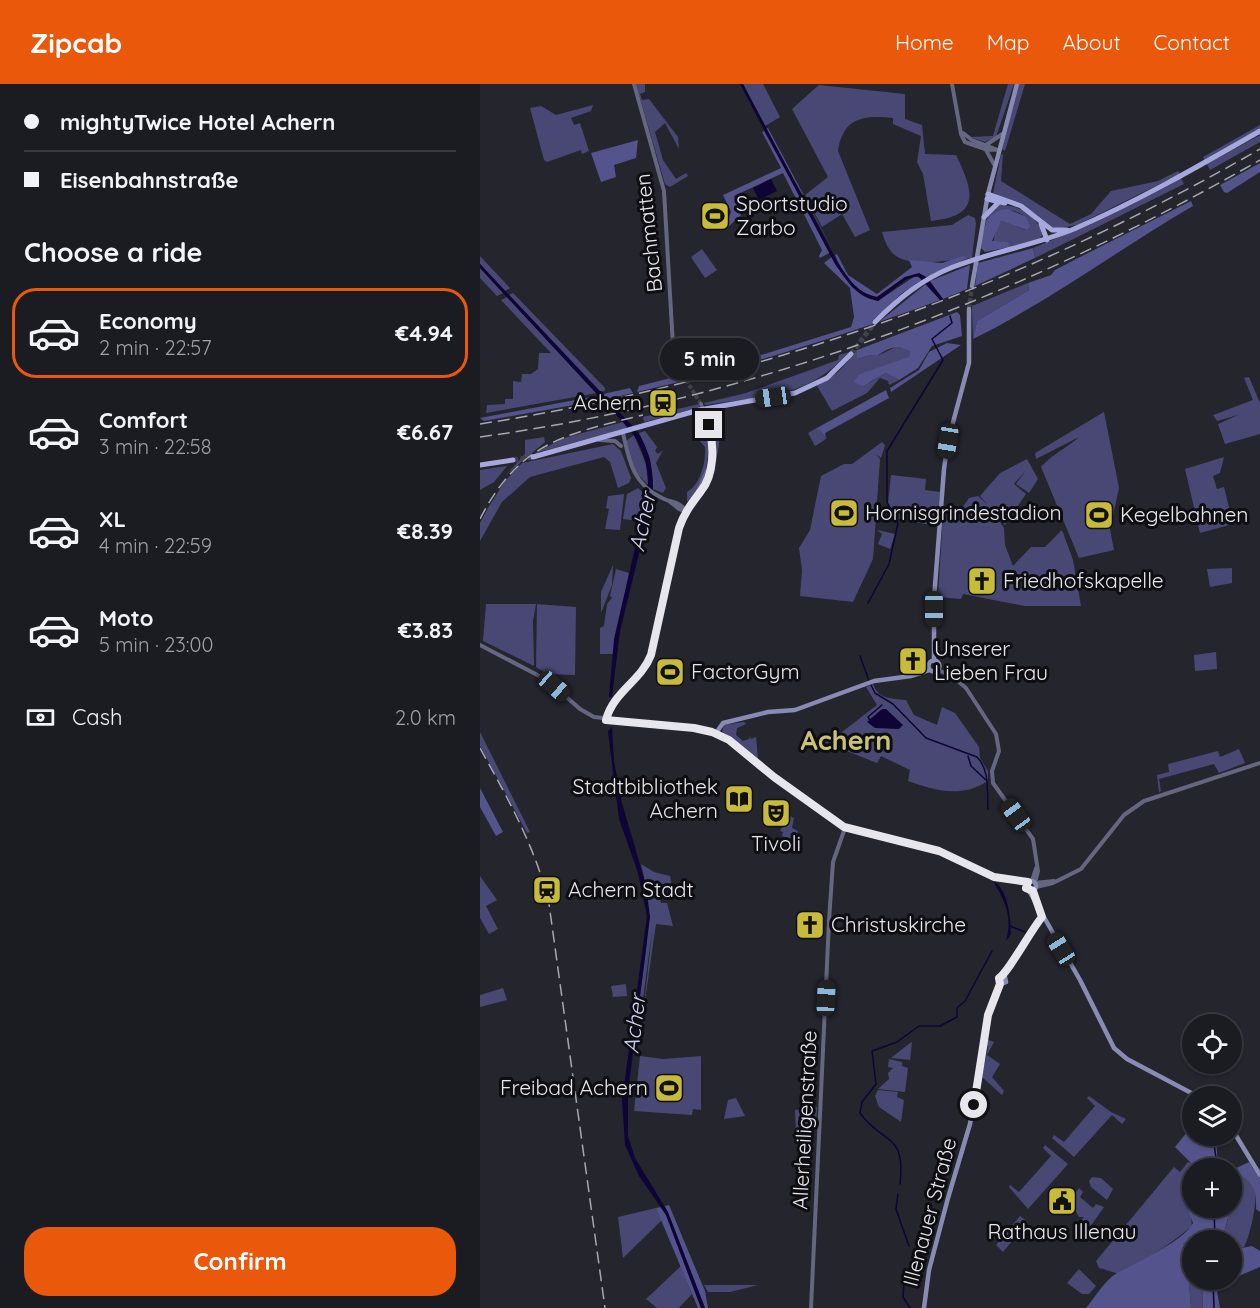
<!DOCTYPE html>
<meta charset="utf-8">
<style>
body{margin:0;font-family:Quicksand,sans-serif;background:#24252a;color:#f1f3f6;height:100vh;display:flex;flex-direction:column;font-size:22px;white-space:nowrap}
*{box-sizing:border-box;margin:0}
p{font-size:20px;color:#a0a1a5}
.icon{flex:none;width:33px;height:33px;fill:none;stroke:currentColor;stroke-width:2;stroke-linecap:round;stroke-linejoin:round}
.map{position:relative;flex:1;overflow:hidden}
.details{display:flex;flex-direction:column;background:#1b1c22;width:480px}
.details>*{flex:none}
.hud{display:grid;align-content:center;height:132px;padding:0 24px;background:#1b1c22}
.fabs{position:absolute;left:702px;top:930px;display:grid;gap:12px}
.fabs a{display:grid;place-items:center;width:60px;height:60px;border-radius:50%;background:#1b1c22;box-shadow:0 2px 4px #0004,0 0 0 2px #393a40;font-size:30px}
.end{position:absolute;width:27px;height:27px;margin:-14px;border:8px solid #e6e6ec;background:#111;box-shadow:0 0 0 3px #111}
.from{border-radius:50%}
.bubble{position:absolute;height:42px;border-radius:21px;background:#1b1c22;box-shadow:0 2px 4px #0004,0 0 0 2px #393a40;font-size:20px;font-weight:700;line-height:42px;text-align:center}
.car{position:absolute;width:18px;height:36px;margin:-18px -9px;border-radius:8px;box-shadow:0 0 4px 2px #0007;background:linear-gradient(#222 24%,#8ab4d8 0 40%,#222 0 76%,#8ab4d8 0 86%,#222 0)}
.hud b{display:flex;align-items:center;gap:21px;height:57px;font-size:22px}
.hud b+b{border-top:2px solid #393a40}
.hud i{width:15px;height:15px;background:#f1f3f6}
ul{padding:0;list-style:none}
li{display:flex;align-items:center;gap:18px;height:90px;margin:0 12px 9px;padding:0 12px;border:3px solid transparent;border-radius:24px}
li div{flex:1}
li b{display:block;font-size:22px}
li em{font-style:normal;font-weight:700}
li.on{border-color:#ea580c}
li>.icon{width:54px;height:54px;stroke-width:1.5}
h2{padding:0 24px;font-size:27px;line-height:72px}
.pay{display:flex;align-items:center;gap:15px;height:66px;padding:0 24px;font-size:22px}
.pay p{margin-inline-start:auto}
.cta{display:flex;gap:12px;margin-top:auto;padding:12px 24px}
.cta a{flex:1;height:69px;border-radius:24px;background:#ea580c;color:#fff;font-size:24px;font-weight:700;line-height:69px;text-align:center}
header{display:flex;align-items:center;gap:36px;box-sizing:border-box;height:84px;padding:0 30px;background:#ea580c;color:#fff}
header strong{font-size:28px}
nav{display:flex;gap:33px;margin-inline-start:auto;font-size:21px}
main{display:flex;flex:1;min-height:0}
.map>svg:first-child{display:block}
</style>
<header>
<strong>Zipcab</strong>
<nav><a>Home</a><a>Map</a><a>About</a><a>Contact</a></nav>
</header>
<main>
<section class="details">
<div class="hud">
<b><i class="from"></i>mightyTwice Hotel Achern</b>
<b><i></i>Eisenbahnstraße</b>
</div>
<h2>Choose a ride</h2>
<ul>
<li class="on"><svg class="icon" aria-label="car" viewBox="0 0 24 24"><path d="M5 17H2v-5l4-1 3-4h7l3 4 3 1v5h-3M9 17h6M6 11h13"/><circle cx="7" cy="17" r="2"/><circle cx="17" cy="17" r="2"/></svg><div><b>Economy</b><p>2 min · 22:57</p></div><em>€4.94</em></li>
<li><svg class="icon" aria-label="car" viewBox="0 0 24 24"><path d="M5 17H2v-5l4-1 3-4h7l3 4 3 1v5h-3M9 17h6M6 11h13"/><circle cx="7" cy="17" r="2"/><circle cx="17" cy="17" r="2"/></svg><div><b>Comfort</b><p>3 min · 22:58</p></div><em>€6.67</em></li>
<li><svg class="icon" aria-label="car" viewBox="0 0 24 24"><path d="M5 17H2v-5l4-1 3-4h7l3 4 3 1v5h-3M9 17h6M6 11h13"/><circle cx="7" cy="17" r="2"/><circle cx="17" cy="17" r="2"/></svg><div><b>XL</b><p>4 min · 22:59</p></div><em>€8.39</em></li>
<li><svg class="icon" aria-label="car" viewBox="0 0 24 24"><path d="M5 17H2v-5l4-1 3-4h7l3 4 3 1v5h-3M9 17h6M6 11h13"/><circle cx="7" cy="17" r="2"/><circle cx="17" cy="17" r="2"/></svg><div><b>Moto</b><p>5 min · 23:00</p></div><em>€3.83</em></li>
</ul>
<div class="pay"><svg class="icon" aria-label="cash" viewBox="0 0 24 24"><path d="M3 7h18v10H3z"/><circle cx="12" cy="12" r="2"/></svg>Cash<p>2.0 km</p></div>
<div class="cta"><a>Confirm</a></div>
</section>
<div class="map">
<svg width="780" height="1224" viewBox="0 0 780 1224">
<rect width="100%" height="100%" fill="#24252d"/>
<path fill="#494875" d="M156 0H165V8L160 10 162 16 169 15 198 53 199 65 185 39 175 48 183 76 196 95 206 89 208 92 190 103 185 100Z
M263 0H283L300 33 285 42Z
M528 0H534L516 53 505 58 490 53 513 52Z
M539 0H545L525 67 522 65Z
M339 1 425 10V35L442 41 445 70 476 71C494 108 501 132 451 137L443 90 437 78 441 52 413 40V34C384 31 363 33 358 67L390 146 375 153 362 130 342 143 325 111 348 93 312 25Z
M113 21 111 27 91 34 94 41 100 39 109 67 102 70 101 66 67 78 64 76 50 24 61 22 76 31Z
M780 41V46L725 77 723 73Z
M780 51V58L730 86 727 80Z
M523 70 521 97 590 140 611 130 631 107 678 97 698 87 700 90 597 141 575 145 553 128 513 109 521 71Z
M701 94 704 100 555 174 553 164 609 141Z
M518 121C537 120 559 131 562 152L559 155 527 165V158L513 159 517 141 521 137 546 146 545 132C526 121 520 127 504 141L510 127Z
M488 131 495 134 496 140 492 174C473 174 425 188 410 166 406 161 404 154 402 148L472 141Z
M222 165 237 186 225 194 211 173Z
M0 172 30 204 25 207 0 180Z
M0 184 23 209 17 212 0 194Z
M548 199 549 206 497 237 493 255 492 222Z
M33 209 125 304V307L121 308 29 211Z
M27 213 117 309 6 329 7 321 25 320V315H33V297L41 298 42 290H51L58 285 59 269H71L21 216Z
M416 263 424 264 430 268 429 274 379 290 389 299 406 289 419 296 409 301 408 297 400 294 387 309 352 327 337 302 358 288 374 270H367C327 315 280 312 225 321L224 319 266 309 358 276 359 271 377 266V275L391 271 397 272Z
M191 264 201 293 188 295C193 285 186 273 191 264Z
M769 293 780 319V350L745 360 738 340 758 331 737 337 733 331 773 316 764 294Z
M219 320V323L214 325 164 338 163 333Z
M233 327C244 337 239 363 236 377L234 354 227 328Z
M624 328 639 404 630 445 634 466 599 474 561 383C572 370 587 364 599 353L556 375 555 369Z
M223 330C232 359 231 396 207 418V408C221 400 226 378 225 363L216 353 221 348 217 331Z
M143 338 147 343 144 345 55 369 84 354Z
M335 345 341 347 346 355 335 362 328 349Z
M165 347 177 363 175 367 178 370 183 366 176 379 186 404 183 409 173 405 170 374 159 349Z
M154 351 166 380 169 402 154 386 146 357Z
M64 353 65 358 26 391 45 370V356Z
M402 358 405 361 401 374 396 370 400 375 393 475 373 518 320 512 322 486 319 464 330 446 341 392 364 380H372Z
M133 360 141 367 151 394 149 399 138 404 130 378 124 373 50 393 22 418 0 457V439L8 424 25 397 42 379Z
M744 373 740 389 733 392 737 405 744 403 753 440 720 449 705 385Z
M547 375 558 395 549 409 536 400 546 386 534 400 546 410 525 441 500 412 520 389Z
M27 382 14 398 0 406V386Z
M411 391 446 395 445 406 460 408 457 442 417 435 408 420Z
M158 404 167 412 160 444 159 437 143 435 147 410Z
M144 410 140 446 125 445 129 425 126 424 128 412Z
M498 412 510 423 524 444 525 461 533 482 551 463H565L582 446 593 476 601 522H545L483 510 481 515 458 513 463 429 478 430 489 414Z
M397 446 415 450 410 465 398 460 402 450Z
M133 481 132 501 121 529V508Z
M752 484V499L730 503 727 485Z
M136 485 149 489 133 570H120V544L124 542 127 520 132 514 130 512Z
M6 520H56L53 537 54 582 3 557Z
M57 520 96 523 95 591 67 590 56 583Z
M736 568 737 585 715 587 714 571Z
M393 600C399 616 411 614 426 616L434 631 457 641 462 623 475 629 499 663 500 674 508 687V697C481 714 457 707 428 697L430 686 401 672 397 679 344 658 348 650 362 648 397 621 386 603Z
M264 638 266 640 257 644 256 651 263 657 269 655 270 652 271 655 276 653 278 674 242 648 244 641Z
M0 648 50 748 47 749 0 662Z
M759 665 765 679 739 689 734 680 679 695 681 707 679 708 677 691 689 688 688 680 738 667 740 673Z
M308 731 314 734 312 744 318 747 314 756 302 752 303 748 300 747Z
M161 780 174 788 190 792 192 801 178 805 181 819H187L193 842 176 840 163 930 173 840 161 930 157 931C164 875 175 836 161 780Z
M0 792 17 816 6 822 18 845 9 850 0 834Z
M146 900 147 912 133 913 131 902Z
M23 904 27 916 0 923V911Z
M506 955 514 958 507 971 520 980 512 993 524 1007 522 1011 502 993 508 964Z
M432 958 430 976 411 974 430 959Z
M160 972 183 975 221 972V1026L213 1025 212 1031 154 1027Z
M409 975 422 978V982L428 984 425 1008 398 1005 409 995 408 989 413 984 408 983Z
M398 1006 418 1008 417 1013 424 1016 421 1038 399 1023 395 1012Z
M609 1012 631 1028 646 1035 642 1040 632 1031 594 1073 572 1054 574 1051 584 1058 615 1022 607 1014Z
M256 1014 265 1032 244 1035 248 1016Z
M337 1023 336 1046 316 1050 315 1026Z
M565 1061 588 1080 548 1125 529 1103 530 1101 539 1108 571 1072 563 1064Z
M708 1078 722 1084H712V1120L710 1123 712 1142C701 1152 650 1189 637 1189 631 1188 624 1185 619 1184L616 1177 694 1083 700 1088Z
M752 1087C757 1093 769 1092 774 1102 779 1113 770 1153 764 1163L756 1165 752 1189V1156H742L748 1135 745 1124H752Z
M612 1093 621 1094 633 1105 627 1116 611 1103 609 1097Z
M599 1104 603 1108 600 1113 613 1124 616 1120 624 1123 610 1143 601 1137 604 1133H599L594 1124 590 1128 582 1120 589 1112 592 1114Z
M176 1124 182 1136 143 1174 138 1133Z
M540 1132 548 1138 523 1168 516 1161Z
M704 1158H712V1196H722L723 1224H711L707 1173 702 1162Z
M201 1182 212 1210 199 1224H177L166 1215Z
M599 1185 616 1202 609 1210H602L587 1199Z
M224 1201H278L250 1208H228Z"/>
<path fill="#54538b" d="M288 44 353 166 286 45Z
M284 47 351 168 340 174 339 172 342 166 303 89 254 112 261 131 248 143 245 142 251 128 243 111 301 84 282 48Z
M158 56 156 74 134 81 136 93 121 98 111 69Z
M780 79V88L747 109 744 108 740 101Z
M711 117 713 122C639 165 570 217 493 255L497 237 549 206 548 199 571 191 575 186 598 174Z
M527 125 545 132 550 142 547 146 521 137 512 157 528 158 529 163 505 168 501 164C503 146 505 127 527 125Z
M553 164 555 174 495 202 498 179Z
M357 170 368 191 397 210 432 183 429 176 462 179 483 172 488 174 446 193 443 191 425 193 397 213C376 209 363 190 355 171Z
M353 172 372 203 398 217 435 192 443 195 421 210 392 237 399 238 447 199 460 216C385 244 310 268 233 289L236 285 371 243 374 233 370 204 344 179Z
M490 181 487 205 463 215 450 197Z
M477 228 480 231 482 252 452 262 438 284 419 296 406 289 383 302 374 298 379 290 429 273 430 268C418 259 408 264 397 272L391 271 377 275V266Z
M467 259 481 261 411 308 410 304 439 286 449 268Z
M199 292 203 297 157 308 159 302Z
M150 304 153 309 127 315 123 310Z
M406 306 409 314 345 349 346 355 341 347 335 345Z
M116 312V317L4 337 0 334Z
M0 704 23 748 16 752 0 723Z
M712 1042V1052H736L738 1084 713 1081 695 1063Z
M769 1078 780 1095V1128L776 1125C777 1106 773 1094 752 1089V1086Z
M712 1120V1124H745L748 1134 742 1156 703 1159 707 1173 711 1224H606C615 1213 625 1196 637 1189 655 1180 705 1156 713 1139L708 1126Z
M189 1121 225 1207 228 1224H225L185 1122Z
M181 1123 186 1131 221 1224H218L176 1124Z
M772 1162 780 1167V1183L754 1194 753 1171 756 1165Z
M722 1196H735L740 1224H723Z"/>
<path fill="#0f0436" d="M260 0H263L358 179C369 195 378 210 397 213L425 193 439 189 446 193 463 215 460 216 438 192 427 195 398 217C376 213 367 197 355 180Z
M291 95 297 107 279 116 273 104Z
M0 180 158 348C171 370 175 391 172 417L140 547 132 613H129L134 555 167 412C170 388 165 366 150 346L0 184Z
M402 625H406L423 641 419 645 395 644 387 638Z
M132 643 134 677 142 719 166 801 170 833 148 1009V1052L155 1074 188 1128 225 1224H221L186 1131 159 1092 145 1061 142 1017 167 832 158 789 139 735 129 656 128 647Z
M513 797C528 804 531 835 531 850L526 857C532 834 527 820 513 797Z"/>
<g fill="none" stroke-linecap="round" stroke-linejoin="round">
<path stroke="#0f0436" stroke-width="1.5" d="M388 519 409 480 418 439 407 418V367L463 276 452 255 472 239 470 232
M380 572 389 597
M391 601 395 609 413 620 446 654 497 673C510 686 507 707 508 725
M390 636 388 633 402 621
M488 672 491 682 506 696
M530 842 545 848
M733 1052 736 1074 734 1084
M420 1100C426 1048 403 1061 380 1029L382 1018 396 1000 392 967 417 958 439 942H460L477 933V924L485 917 512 867
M418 1110 416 1125 429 1162
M734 1124 735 1156
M425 1184 423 1213 430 1224
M733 1196 734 1224"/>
<path stroke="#41424a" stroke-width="4" stroke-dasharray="4 2" stroke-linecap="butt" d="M206 296 221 320"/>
<path stroke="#41424a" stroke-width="4.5" stroke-dasharray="4.5 2" stroke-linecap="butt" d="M489 225 492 202"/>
<path stroke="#41424a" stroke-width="5" stroke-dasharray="5 2.5" stroke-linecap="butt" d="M371 270 395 238
M33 376 53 373"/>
<path stroke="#656680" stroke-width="4" d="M154 0 184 107 193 262 196 277 206 296
M472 0 481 50 485 58 505 65 519 66
M483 49 492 56 518 66
M506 61 524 49
M506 66 515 82
M143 349C149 377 153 400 182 414 191 419 200 417 206 427
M119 356 135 357 141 362
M217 409 230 380
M189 417 199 425 205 427
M0 561 67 596 100 625 114 633 214 644 236 649
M458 586 472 592 486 604 516 650 519 667 512 687 513 699 553 755 558 787 555 799
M126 636 134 618 168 579 175 556 199 444 230 387 231 354 221 320
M552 797 556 784
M555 799 574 797
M556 803 573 799 601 785 644 731 664 717 780 679
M331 1224 349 837 353 778 365 744"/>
<path stroke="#8a8bb4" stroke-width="4.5" d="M492 202 508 110 537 0
M448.5 582a5.5 5.5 0 1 1 11 0a5.5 5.5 0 1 1-11 0Z
M454 577V515L464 385 468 357 489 279V225
M449 586 431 592 394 597 315 626 288 628 243 639 236 649 249 656 294 693 365 744 459 767 514 793 548 798
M546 802a5 5 0 1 1 10 0a5 5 0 1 1-10 0Z
M549 807 600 896 634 964 647 975 717 1012
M523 892 536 869 562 833
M752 1045 780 1091
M444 1224 449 1186 468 1114 490 1040 509 931 520 900 519 895 525 893 526 898 520 900"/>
<path stroke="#a6a7dc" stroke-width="5" d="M508 110 541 122 572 146H587
M507 115 525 119
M504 133 518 119
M561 140 567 156
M395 238C418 215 442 195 473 183 512 168 555 161 594 145 658 117 719 82 780 47
M53 373 219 326 315 309 347 294 371 270
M0 381 33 376"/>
<path stroke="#a7a7ae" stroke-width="1.5" stroke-dasharray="12 6" stroke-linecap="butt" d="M0 340C275 297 539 204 780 65
M0 353C276 315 539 214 780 76
M0 435C39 358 86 350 163 331
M0 664C28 715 56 764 69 820L125 1224"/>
</g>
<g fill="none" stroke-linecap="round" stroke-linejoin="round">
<path stroke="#e6e6ec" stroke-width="8" d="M229 341C234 361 235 390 221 407 212 419 204 429 199 444L171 571C161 597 133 608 126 636L214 644 232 648 249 656 294 693 364 743 459 767 514 793 548 798 546 804 553 807 562 833C551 846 528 889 519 894L520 900 508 931 494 1021"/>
</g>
<defs>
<g id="stadium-square" transform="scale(1.5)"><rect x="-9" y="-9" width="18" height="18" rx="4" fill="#c8bb3b" stroke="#0e0e12"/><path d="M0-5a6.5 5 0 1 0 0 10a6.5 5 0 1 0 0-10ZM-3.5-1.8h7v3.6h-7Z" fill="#111"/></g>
<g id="station-square" transform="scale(1.5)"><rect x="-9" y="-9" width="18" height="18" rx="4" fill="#c8bb3b" stroke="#0e0e12"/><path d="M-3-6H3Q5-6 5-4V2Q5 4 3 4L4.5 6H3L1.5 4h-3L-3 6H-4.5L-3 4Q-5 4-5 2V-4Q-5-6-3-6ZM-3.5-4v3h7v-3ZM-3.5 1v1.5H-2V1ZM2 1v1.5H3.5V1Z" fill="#111"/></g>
<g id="church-square" transform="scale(1.5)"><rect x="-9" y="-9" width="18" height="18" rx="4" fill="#c8bb3b" stroke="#0e0e12"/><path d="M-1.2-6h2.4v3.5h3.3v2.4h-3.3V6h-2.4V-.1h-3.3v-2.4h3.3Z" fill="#111"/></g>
<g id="library-square" transform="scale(1.5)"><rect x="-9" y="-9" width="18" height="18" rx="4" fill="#c8bb3b" stroke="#0e0e12"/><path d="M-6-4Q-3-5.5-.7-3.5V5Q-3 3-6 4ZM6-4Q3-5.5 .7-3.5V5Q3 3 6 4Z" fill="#111"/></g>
<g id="theatre-square" transform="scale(1.5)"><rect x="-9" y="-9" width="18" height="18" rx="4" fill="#c8bb3b" stroke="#0e0e12"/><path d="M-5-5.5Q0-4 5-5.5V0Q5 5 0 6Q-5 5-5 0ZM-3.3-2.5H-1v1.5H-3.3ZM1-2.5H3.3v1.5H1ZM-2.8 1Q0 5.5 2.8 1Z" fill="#111"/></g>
<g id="civic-square" transform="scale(1.5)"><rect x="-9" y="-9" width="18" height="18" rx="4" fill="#c8bb3b" stroke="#0e0e12"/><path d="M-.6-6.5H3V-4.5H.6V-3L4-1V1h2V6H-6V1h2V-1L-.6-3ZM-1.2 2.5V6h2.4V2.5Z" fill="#111"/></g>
</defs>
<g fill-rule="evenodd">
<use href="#stadium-square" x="235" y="132"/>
<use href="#station-square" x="183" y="319"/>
<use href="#stadium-square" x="364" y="429"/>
<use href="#stadium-square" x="619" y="431"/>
<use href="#church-square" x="502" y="497"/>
<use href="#church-square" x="433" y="577"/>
<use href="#stadium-square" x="190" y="588"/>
<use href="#library-square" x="259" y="715"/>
<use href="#theatre-square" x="296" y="729"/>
<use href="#station-square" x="67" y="806"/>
<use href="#church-square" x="330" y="841"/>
<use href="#stadium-square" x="189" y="1004"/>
<use href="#civic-square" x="582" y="1117"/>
</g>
<g text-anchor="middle" stroke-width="6" stroke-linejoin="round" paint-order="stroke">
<g font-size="21" fill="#e6e6ec" stroke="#0e0e12" text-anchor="start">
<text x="256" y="127">Sportstudio<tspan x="256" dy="24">Zarbo</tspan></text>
<text x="162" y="326" text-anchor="end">Achern</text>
<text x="385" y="436">Hornisgrindestadion</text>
<text x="640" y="438">Kegelbahnen</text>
<text x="523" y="504">Friedhofskapelle</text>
<text x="454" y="572">Unserer<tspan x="454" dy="24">Lieben Frau</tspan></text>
<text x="211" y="595">FactorGym</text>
<text x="238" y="710" text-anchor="end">Stadtbibliothek<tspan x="238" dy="24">Achern</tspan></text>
<text x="296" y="767" text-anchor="middle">Tivoli</text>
<text x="88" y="813">Achern Stadt</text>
<text x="351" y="848">Christuskirche</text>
<text x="168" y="1011" text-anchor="end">Freibad Achern</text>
<text x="582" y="1155" text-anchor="middle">Rathaus Illenau</text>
</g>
<g font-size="21" fill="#e6e6ec" stroke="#0e0e12">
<text transform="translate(169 149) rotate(-96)" y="7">Bachmatten</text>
<text transform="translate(325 1036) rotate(-87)" y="7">Allerheiligenstraße</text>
<text transform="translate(450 1128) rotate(-75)" y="7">Illenauer Straße</text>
</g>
<g font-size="22" font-style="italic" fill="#cfd0f3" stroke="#0e0e12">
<text transform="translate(162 438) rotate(-78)" y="8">Acher</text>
<text transform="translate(154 940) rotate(-83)" y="8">Acher</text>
</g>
<g font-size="27" font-weight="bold" fill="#cac274" stroke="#0e0e12">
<text x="366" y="666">Achern</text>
</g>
</g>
</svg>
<div class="fabs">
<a><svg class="icon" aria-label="locate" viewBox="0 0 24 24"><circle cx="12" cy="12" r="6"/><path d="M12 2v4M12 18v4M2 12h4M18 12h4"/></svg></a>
<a><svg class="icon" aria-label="layers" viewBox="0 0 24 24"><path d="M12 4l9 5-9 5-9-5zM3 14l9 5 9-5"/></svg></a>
<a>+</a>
<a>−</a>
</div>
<i class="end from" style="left:494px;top:1021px"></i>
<i class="end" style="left:229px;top:341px"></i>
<div class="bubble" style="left:180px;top:254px;width:99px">5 min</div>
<i class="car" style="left:293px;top:313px;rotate:262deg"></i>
<i class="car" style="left:468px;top:357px;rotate:189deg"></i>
<i class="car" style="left:454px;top:525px;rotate:180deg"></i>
<i class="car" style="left:74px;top:602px;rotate:131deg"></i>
<i class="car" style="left:536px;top:731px;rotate:324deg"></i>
<i class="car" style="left:581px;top:865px;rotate:328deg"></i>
<i class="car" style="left:346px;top:914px;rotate:3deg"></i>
</div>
</main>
